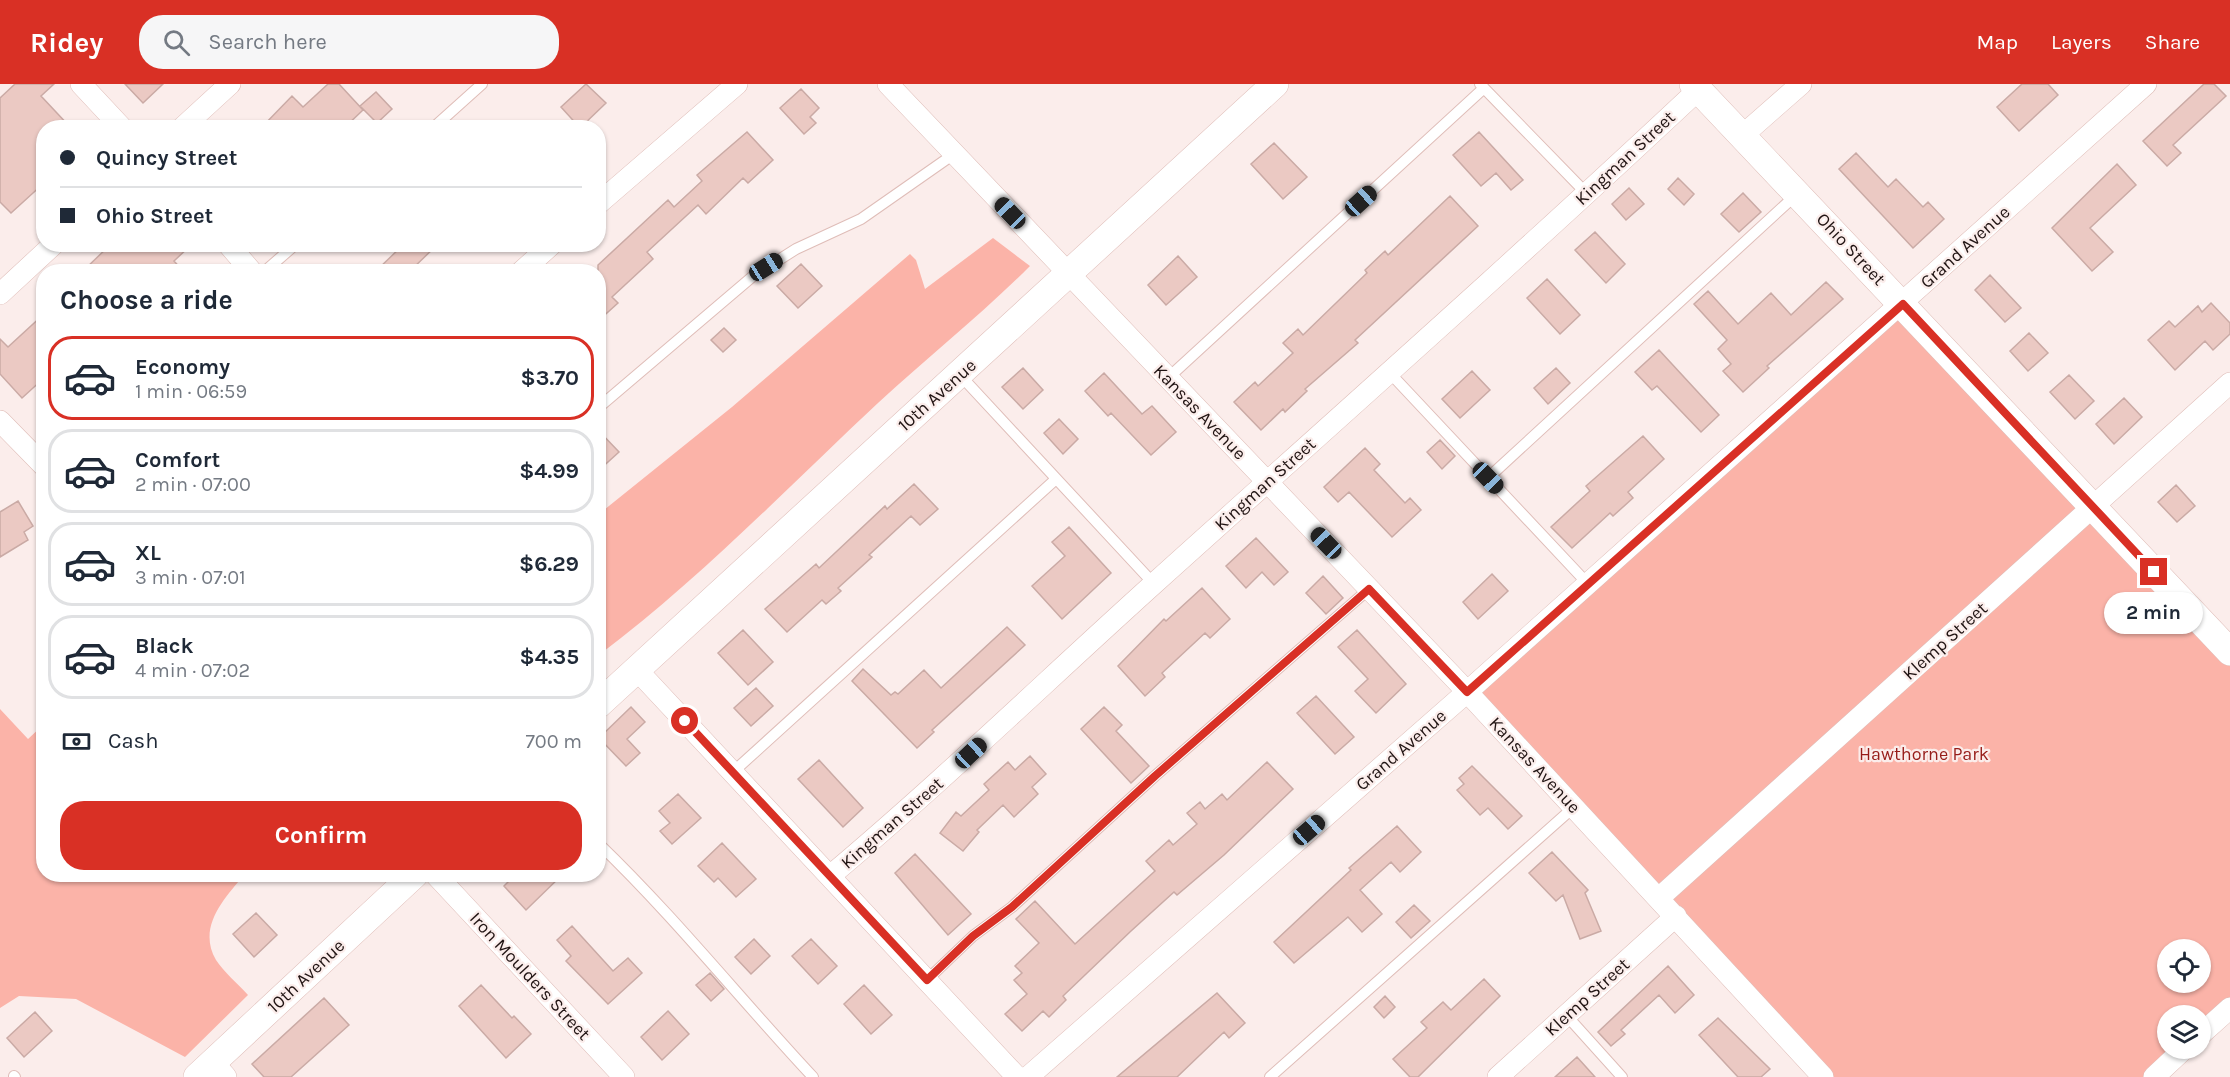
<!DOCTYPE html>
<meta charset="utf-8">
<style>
body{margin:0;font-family:Karla,sans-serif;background:#f6f6f7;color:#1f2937;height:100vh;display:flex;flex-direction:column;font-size:22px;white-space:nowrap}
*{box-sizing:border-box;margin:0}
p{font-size:20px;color:#747a83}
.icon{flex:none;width:33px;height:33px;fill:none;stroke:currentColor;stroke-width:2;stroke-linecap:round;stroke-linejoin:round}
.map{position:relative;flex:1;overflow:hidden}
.drawer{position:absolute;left:36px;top:180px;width:570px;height:618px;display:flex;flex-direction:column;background:#fff;border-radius:24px;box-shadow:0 2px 4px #0004}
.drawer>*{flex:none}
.banner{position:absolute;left:36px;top:36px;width:570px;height:132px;border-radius:24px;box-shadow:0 2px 4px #0004;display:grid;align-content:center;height:132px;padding:0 24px;background:#fff}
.controls{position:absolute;left:2157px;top:855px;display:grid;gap:12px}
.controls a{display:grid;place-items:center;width:54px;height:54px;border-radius:50%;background:#fff;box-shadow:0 2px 4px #0004;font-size:30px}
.end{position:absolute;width:27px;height:27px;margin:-14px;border:8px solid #d93025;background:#fff;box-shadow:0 0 0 3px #fff}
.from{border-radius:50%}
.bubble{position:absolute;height:42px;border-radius:21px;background:#fff;box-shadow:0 2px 4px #0004;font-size:20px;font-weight:700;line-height:42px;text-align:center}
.car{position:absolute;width:18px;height:36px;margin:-18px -9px;border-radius:8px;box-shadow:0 0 4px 2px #0007;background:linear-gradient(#222 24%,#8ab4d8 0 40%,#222 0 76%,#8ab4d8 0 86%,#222 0)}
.banner b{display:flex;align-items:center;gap:21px;height:57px;font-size:22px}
.banner b+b{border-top:2px solid #e0e1e3}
.banner i{width:15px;height:15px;background:#1f2937}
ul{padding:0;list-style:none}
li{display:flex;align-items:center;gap:18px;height:84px;margin:0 12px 9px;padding:0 12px;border:3px solid #e0e1e3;border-radius:24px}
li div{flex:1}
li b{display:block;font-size:22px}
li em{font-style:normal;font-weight:700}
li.active{border-color:#d93025}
li>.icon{width:54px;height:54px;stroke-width:1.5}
h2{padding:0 24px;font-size:27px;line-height:72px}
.pay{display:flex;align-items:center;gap:15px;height:66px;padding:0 24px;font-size:22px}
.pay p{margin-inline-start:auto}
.cta{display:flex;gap:12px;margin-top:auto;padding:12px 24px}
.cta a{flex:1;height:69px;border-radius:24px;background:#d93025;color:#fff;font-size:24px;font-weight:700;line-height:69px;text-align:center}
header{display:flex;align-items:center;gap:36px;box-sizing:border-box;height:84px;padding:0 30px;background:#d93025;color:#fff}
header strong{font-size:28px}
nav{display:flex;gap:33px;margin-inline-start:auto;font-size:21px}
.search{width:420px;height:54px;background:#f6f6f7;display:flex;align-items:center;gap:15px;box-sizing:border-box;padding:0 21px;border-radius:24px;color:#747a83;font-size:22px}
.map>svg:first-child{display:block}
</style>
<header>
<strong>Ridey</strong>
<div class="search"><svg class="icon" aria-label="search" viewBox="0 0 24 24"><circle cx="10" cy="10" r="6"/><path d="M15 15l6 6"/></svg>Search here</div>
<nav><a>Map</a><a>Layers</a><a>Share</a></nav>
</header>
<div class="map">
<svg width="2230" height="993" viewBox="0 0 2230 993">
<rect width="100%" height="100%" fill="#fbedeb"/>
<path fill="#fbb3a8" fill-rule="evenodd" d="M993 154 1030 182C982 230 928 273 878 319 786 405 699 496 599 571V430L732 323 910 170 916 176 925 205Z
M1903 220 2230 568V924L2201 951 2200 932H2168V964L2185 965 2154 993H1823L1467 608ZM2168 866H2200V898H2168Z
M0 625 28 655 43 641 44 790 244 791C224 815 197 843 216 876 224 888 238 900 248 911L185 973 76 915 19 912 0 924Z"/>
<path fill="#ebc9c3" stroke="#caaaa5" stroke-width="1.5" d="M15 0H54L41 12 71 44H44V99L11 129 0 118V14Z
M125 0H163L143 19Z
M328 0H339L363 26 344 44H261L292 12 303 23Z
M586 0 606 19 580 44 561 23Z
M2022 0H2048L2058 11 2019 47 1997 23Z
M2204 0H2214L2226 12 2173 61 2181 69 2167 82 2143 57Z
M801 5 819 24 810 33 816 39 804 50 780 24Z
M376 8 392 25 377 39 360 22Z
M747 48 773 76 748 99 743 94 706 130 698 121 647 168 653 175 612 213 618 219 598 237V181L668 116 674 123 702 97 697 91Z
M1479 48 1523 96 1511 106 1496 89 1481 102 1453 71Z
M1274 59 1307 93 1283 115 1251 80Z
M1856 69 1888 103 1896 95 1923 123 1928 118 1944 135 1913 164 1839 85Z
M2117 80 2136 101 2090 144 2113 168 2092 187 2052 144Z
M1678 94 1694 110 1684 121 1668 105Z
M1629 104 1644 120 1626 136 1612 120Z
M1743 109 1761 128 1739 148 1721 130Z
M1450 112 1478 142 1355 256 1358 259 1305 305 1307 307 1285 328 1283 325 1261 346 1234 318 1255 298 1258 302 1293 269 1283 259 1298 245 1303 251 1367 189 1365 186 1385 167 1388 171Z
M1595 148 1625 180 1606 199 1575 166Z
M111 160H192L174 177 184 188H82Z
M404 160H438L409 188H375Z
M1178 172 1197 193 1166 221 1148 201Z
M801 180 822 202 798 224 777 202Z
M1990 191 2021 224 2005 238 1975 206Z
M1547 195 1580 231 1560 250 1527 214Z
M1826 198 1843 215 1767 282 1769 284 1743 308 1723 287 1731 280 1718 265 1727 256 1694 220 1708 207 1738 240 1771 209 1791 231Z
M2211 219 2230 239V250L2213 266 2205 257 2175 286 2148 256 2169 237 2175 243 2198 222 2202 228Z
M44 230V294L22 314 0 290V255L8 263Z
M724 244 736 256 723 268 711 256Z
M2029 249 2048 269 2028 287 2010 267Z
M1659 266 1719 331 1701 348 1657 302 1652 306 1635 288Z
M1023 284 1043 306 1023 325 1002 303Z
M1556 284 1570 299 1548 320 1534 304Z
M1472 287 1490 306 1460 334 1442 315Z
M1104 289 1142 330 1152 322 1176 348 1151 371 1111 329 1108 332 1085 307Z
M2069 291 2094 317 2075 335 2050 308Z
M2124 314 2142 333 2114 360 2096 340Z
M1059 335 1078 355 1063 370 1044 349Z
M598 346 619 368 598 387Z
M1643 352 1664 375 1628 408 1633 414 1613 432 1610 429 1572 464 1551 443 1590 407 1586 402Z
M1440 356 1455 372 1442 385 1427 368Z
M1365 364 1380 380 1374 386 1405 419 1410 414 1421 426 1392 453 1349 408 1338 418 1324 403Z
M914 400 938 425 920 441 911 432 869 471 872 473 838 504 841 507 826 520 822 516 787 548 765 525 816 480 819 484 885 422 887 425Z
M2176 401 2195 422 2177 438 2158 418Z
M18 417 33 442 24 448 28 456 0 473V428Z
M1069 443 1111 489 1062 535 1032 502 1065 472 1052 458Z
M1256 454 1288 488 1274 501 1262 488 1246 504 1226 482Z
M1492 490 1508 507 1478 535 1463 518Z
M1323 492 1343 514 1326 530 1306 509Z
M1202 504 1230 535 1210 554 1205 549 1162 589 1165 593 1145 612 1118 582 1164 535 1166 537Z
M1007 543 1025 561 932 646 934 648 917 664 852 597 863 585 891 611 895 608 898 610 924 586 941 604Z
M743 546 773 578 748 601 718 569Z
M1357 546 1406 600 1376 629 1355 607 1368 595 1338 563Z
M756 604 773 622 751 642 734 624Z
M1316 612 1354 653 1335 670 1297 629Z
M631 623 645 638 627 655 640 669 626 682 599 654Z
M1104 623 1122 641 1116 647 1149 682 1131 699 1081 645Z
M1030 672 1046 690 1032 703 1038 710 1014 733 1003 721 977 746 979 748 963 767 940 749 956 728 961 732 989 706 984 700 1008 678 1015 686Z
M819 676 863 724 843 743 798 695Z
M1267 678 1293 705 1224 771 1177 811 1174 808 1131 847 1063 912 1066 916 1049 933 1043 927 1022 947 1005 930 1027 910 1014 896 1022 889 1015 882 1039 859 1016 835 1035 817 1075 860 1155 787 1146 777 1169 756 1173 761 1197 740 1187 729 1200 718 1205 725 1222 710 1227 716Z
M1472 682 1522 732 1508 745 1488 724 1480 731 1457 706 1464 700 1459 694Z
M678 710 701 734 672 760 660 747 670 739 659 727Z
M1397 742 1421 768 1400 788 1391 778 1360 806 1382 830 1362 848 1348 833 1294 879 1274 858 1351 786 1349 784Z
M722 759 756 795 736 813 718 794 714 798 698 782Z
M1552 768 1588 806 1585 809 1601 847 1580 855 1563 811 1556 817 1529 789Z
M915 770 971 830 948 851 895 789Z
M516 790H563L526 826 504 802Z
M1414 821 1430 837 1411 854 1396 838Z
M256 829 277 851 254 873 233 850Z
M572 842 613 887 628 874 642 889 608 920 566 877 571 872 557 856Z
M754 855 770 872 751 890 735 873Z
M811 855 837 882 818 900 792 872Z
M1668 882 1694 911 1675 929 1659 911 1621 946 1625 950 1611 962 1598 948Z
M710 889 724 905 711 917 696 901Z
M1484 895 1500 912 1418 993H1410L1393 975 1427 944 1421 938 1443 918 1451 926Z
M481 901 512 934 514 932 531 950 506 974 459 922Z
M864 901 892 931 871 950 844 920Z
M1217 909 1245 939 1229 954 1224 948 1177 993H1117Z
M1385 912 1395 923 1384 934 1374 923Z
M324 914 349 941 291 993H264L252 980Z
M668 927 689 950 662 976 641 953Z
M35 928 52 947 24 973 7 954Z
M1718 934 1770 985 1761 993H1738L1699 951Z
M1577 973 1595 993H1555Z"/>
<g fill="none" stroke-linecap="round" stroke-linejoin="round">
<g stroke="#dfbdb8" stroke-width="12">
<path id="service" d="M1480 0 1587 110
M433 44 482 0
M264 188 296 160
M1389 288 1588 500
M960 291 1154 500
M1168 294 1484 4
M598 324 752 193 796 165 861 135 954 70
M1488 394 1797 110
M733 688 1056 395
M598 759C675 833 741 916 813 993
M927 896 973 852 1012 823 1155 692 1369 505
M1567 932 1622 993
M14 992 15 993
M1270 993 1574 723"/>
</g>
<g stroke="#dfbdb8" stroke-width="22">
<path id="minor" d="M81 0 122 44
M888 0 1457 597 1823 993
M182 44 230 0
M1743 51 1801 0
M598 120 737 0
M228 160 252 188
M521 188 552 160
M0 210 54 160
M0 337 44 382
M637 586 1017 993
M435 790 624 993
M830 792C943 697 1048 595 1158 496 1338 334 1521 172 1698 6
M1659 814 2230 299
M2200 951 2230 924
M213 978 226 993
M1028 993 1467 608 2146 0
M1498 993 1676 832
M2154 993 2185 964"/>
</g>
<g stroke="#dfbdb8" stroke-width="28">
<path id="tertiary" d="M1693 0 2230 568
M598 621 1275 0
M197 993 415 790"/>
</g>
<use href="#service" stroke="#fff" stroke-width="10"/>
<use href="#minor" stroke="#fff" stroke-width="21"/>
<use href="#tertiary" stroke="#fff" stroke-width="27"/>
</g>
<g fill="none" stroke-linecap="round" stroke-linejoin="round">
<path stroke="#d93025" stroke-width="8" d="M685 637 927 896 973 852 1012 823 1155 692 1369 505 1467 608 1903 220 2154 488"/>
</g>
<g text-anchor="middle" stroke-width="4.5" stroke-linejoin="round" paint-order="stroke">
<g font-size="18" fill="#201413" stroke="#fbedeb">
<text transform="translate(1625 74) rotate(-43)" y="6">Kingman Street</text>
<text transform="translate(1965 163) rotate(-42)" y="6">Grand Avenue</text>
<text transform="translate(1851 165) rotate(47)" y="6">Ohio Street</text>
<text transform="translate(937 311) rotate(-42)" y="6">10th Avenue</text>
<text transform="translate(1200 328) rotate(46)" y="6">Kansas Avenue</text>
<text transform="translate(1265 400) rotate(-42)" y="6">Kingman Street</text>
<text transform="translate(1945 557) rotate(-42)" y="6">Klemp Street</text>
<text transform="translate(1401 666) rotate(-41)" y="6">Grand Avenue</text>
<text transform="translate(1535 681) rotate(47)" y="6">Kansas Avenue</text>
<text transform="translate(892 739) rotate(-41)" y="6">Kingman Street</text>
<text transform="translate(306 892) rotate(-43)" y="6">10th Avenue</text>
<text transform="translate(530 892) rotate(47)" y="6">Iron Moulders Street</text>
<text transform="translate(1587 913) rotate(-42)" y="6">Klemp Street</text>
</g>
<g font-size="18" fill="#971d19" stroke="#fbedeb">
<text x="1924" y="676">Hawthorne Park</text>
</g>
</g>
</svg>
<div class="controls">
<a><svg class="icon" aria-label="locate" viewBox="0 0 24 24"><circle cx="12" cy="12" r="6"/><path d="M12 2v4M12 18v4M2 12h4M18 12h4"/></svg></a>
<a><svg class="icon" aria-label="layers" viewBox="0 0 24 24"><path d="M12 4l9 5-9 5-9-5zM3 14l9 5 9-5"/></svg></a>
</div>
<i class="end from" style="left:685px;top:637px"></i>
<i class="end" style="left:2154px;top:488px"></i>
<div class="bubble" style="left:2104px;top:508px;width:99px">2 min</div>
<i class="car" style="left:1361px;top:117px;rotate:48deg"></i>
<i class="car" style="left:1010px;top:129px;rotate:316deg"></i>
<i class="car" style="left:766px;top:183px;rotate:58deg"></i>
<i class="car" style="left:1488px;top:394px;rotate:136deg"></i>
<i class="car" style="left:1326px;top:459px;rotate:316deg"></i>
<i class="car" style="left:971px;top:669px;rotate:47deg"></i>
<i class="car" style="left:1309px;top:746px;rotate:49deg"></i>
<div class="banner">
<b><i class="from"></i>Quincy Street</b>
<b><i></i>Ohio Street</b>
</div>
<section class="drawer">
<h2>Choose a ride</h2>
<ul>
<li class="active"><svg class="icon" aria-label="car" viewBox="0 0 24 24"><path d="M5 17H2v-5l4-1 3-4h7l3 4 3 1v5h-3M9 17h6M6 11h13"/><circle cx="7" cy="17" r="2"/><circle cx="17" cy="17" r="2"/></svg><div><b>Economy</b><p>1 min · 06:59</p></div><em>$3.70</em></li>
<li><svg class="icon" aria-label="car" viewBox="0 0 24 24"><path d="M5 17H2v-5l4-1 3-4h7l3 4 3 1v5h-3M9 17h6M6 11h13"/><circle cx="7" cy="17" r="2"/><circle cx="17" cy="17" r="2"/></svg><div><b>Comfort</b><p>2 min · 07:00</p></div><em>$4.99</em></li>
<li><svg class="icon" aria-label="car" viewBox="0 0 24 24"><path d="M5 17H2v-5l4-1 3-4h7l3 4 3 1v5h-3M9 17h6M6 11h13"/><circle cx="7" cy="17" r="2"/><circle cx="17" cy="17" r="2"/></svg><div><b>XL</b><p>3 min · 07:01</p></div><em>$6.29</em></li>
<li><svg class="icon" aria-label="car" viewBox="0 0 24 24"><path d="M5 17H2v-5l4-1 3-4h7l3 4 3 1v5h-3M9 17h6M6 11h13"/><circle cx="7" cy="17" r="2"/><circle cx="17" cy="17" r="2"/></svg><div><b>Black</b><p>4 min · 07:02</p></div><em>$4.35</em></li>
</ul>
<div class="pay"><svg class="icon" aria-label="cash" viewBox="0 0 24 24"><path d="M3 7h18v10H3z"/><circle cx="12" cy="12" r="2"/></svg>Cash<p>700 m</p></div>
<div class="cta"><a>Confirm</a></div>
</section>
</div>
